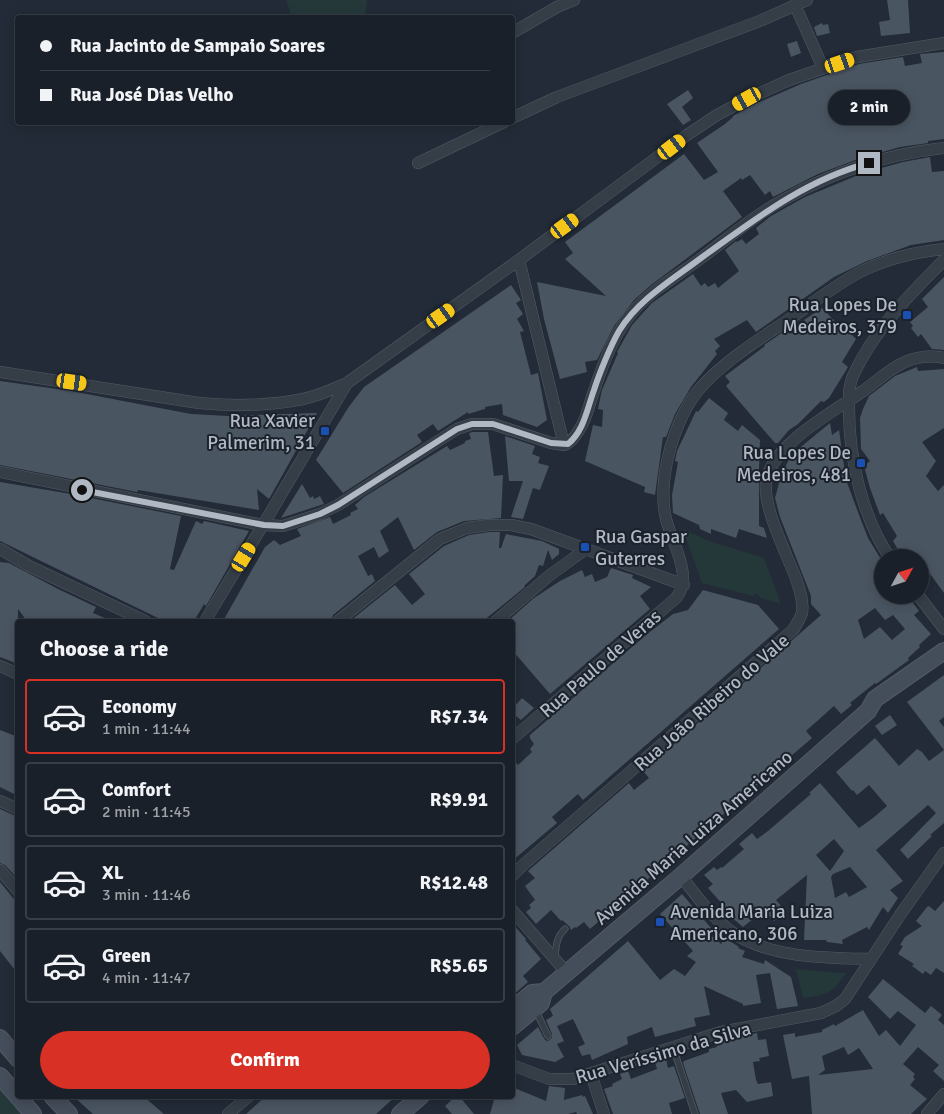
<!DOCTYPE html>
<meta charset="utf-8">
<style>
body{margin:0;font-family:Signika,sans-serif;background:#232831;color:#f1f3f6;height:100vh;display:flex;flex-direction:column;font-size:19px;white-space:nowrap}
*{box-sizing:border-box;margin:0}
p{font-size:16px;color:#9fa3a8}
.icon{flex:none;width:28px;height:28px;fill:none;stroke:currentColor;stroke-width:2;stroke-linecap:round;stroke-linejoin:round}
.map{position:relative;flex:1;overflow:hidden}
.panel{position:absolute;left:15px;top:619px;width:500px;height:480px;display:flex;flex-direction:column;background:#1a2029;border-radius:5px;box-shadow:0 2px 12px #0003,0 0 0 1px #383e46}
.panel>*{flex:none}
.hud{position:absolute;left:15px;top:15px;width:500px;height:110px;border-radius:5px;box-shadow:0 2px 12px #0003,0 0 0 1px #383e46;display:grid;align-content:center;height:110px;padding:0 25px;background:#1a2029}
.needle{width:32px;rotate:50deg}
.buttons{position:absolute;left:874px;top:549px;display:grid;gap:10px}
.buttons a{display:grid;place-items:center;width:55px;height:55px;border-radius:50%;background:#1a2029;box-shadow:0 2px 12px #0003,0 0 0 1px #383e46;font-size:25px}
.end{position:absolute;width:22px;height:22px;margin:-11px;border:6px solid #b0b8c4;background:#111;box-shadow:0 0 0 2px #111}
.from{border-radius:50%}
.bubble{position:absolute;height:35px;border-radius:18px;background:#1a2029;box-shadow:0 2px 12px #0003,0 0 0 1px #383e46;font-size:16px;font-weight:700;line-height:35px;text-align:center}
.car{position:absolute;width:15px;height:30px;margin:-15px -8px;border-radius:6px;box-shadow:0 0 4px 1px #0007;background:linear-gradient(#f5c518 24%,#345 0 40%,#f5c518 0 76%,#345 0 86%,#f5c518 0)}
.hud b{display:flex;align-items:center;gap:18px;height:48px;font-size:19px}
.hud b+b{border-top:1px solid #383e46}
.hud i{width:12px;height:12px;background:#f1f3f6}
ul{padding:0;list-style:none}
li{display:flex;align-items:center;gap:15px;height:75px;margin:0 10px 8px;padding:0 15px;border:2px solid #383e46;border-radius:5px}
li div{flex:1}
li b{display:block;font-size:19px}
li em{font-style:normal;font-weight:700}
li.current{border-color:#d93025}
li>.icon{width:45px;height:45px;stroke-width:1.5}
h2{padding:0 25px;font-size:22px;line-height:60px}
.cta{display:flex;gap:10px;margin-top:auto;padding:10px 25px}
.cta a{flex:1;height:58px;border-radius:30px;background:#d93025;color:#fff;font-size:20px;font-weight:700;line-height:58px;text-align:center}
.map>svg:first-child{display:block}
</style>
<div class="map">
<svg width="944" height="1114" viewBox="0 0 944 1114">
<rect width="100%" height="100%" fill="#222b37"/>
<path fill="#253839" d="M286 0H367L365 17 292 18Z
M683 529 709 541 764 558 781 604 761 598 757 593 753 596 702 583Z
M796 969 839 973H846C833 994 826 995 803 998Z
M0 1089 21 1114H0Z"/>
<path fill="#4a5562" fill-rule="evenodd" d="M887 0H908L910 33 881 36 879 22 890 20Z
M822 23 823 25 828 24 830 33 817 36 814 27Z
M797 41 801 53 791 57 787 44Z
M944 52V139L928 141V143L900 147 858 159 818 174 773 197 770 191 765 195 750 175 742 180 741 178 723 191 742 217 651 285 634 300 614 326 597 360 585 362 587 372 560 379 544 319 537 282 606 296 565 259 573 253 565 242 684 154 704 180 718 172 697 143 725 124 733 117V116L755 104 801 84 859 64 903 57 905 66 922 63 920 54Z
M688 90 693 98 682 107 691 120 683 125 667 104Z
M930 157 932 172 944 171V240L911 245 867 261 834 277 756 332 747 320 714 339 720 346 715 351 717 354 691 387 675 414 666 437H663L655 495 644 492 645 487 585 461 593 425 602 427 603 410 598 409 602 390 618 353 617 352 632 325 652 303 693 274 701 286 705 283 708 287 715 283 718 288 739 271 725 250 736 241 737 242 742 239 746 244 759 234 756 228 771 216 805 197 863 173 903 162Z
M944 277V350L932 349 921 334 918 337 911 328 913 326 910 322 928 307 922 299Z
M511 285 521 300 516 303 523 314 517 319 524 331 520 332 531 375 538 373 547 420 537 427 503 415 502 404 485 407V409L468 414V412L438 431 433 424 417 435 422 442 343 493 316 460 348 408 364 387Z
M822 308 845 332 847 330 856 339 842 362 848 367 829 398 824 402 821 401 798 424 789 430 778 443H775L726 386 730 382 725 376 765 346 764 345 786 330 790 334 806 322 804 320Z
M917 367 918 371 944 369V428L922 442 936 461 926 476 938 491 944 485V593L928 571 920 576V558H903L893 541 897 536 883 513 880 515 870 488 864 466 870 461 861 449 860 418 863 409 869 396 895 376Z
M0 381 71 391 191 414 228 416 317 413 269 499 257 489 259 510 138 490 137 492 0 465Z
M709 398 728 413 724 420 738 431 742 425 760 440 759 469 757 471 759 472V526L764 528 767 538 739 529 736 538 711 529V534L700 529 699 525 673 513 672 495 678 462 675 461 677 451 696 411 698 412Z
M830 423 832 435 839 430 846 480 861 520 868 538 882 561V595H907L919 611 914 615 931 634 919 645 920 647 908 658 909 660 876 684 875 683 850 703 852 705 841 714 834 706 806 731 812 738 590 929 584 922 576 928 575 927 571 930 569 926 562 920 561 921 551 910 536 924 526 912 531 908 529 905 535 900 525 886 535 878 528 871 629 783 634 790 649 778 643 771 821 615 811 604V596L780 517 775 498 781 476 791 455ZM875 608 885 620 893 615 905 629 892 640 880 627 864 639 858 620Z
M473 432H488L494 476 503 475 501 518 464 521 437 532 414 550 398 517 380 531 389 551 379 558 374 547 358 556 368 576 372 574 375 581 333 615 331 621H274L271 619 269 621H223L265 547 274 540 280 545 301 536 297 529 330 517 333 524 351 515 350 513 358 509 355 505 364 497 447 446 450 450 465 443V441L471 439 469 433Z
M505 436 535 446 532 454 540 457 538 463 549 466 540 490 533 488 523 519 511 517 523 481H509Z
M0 482 71 494 181 516 170 569 174 570 196 521 202 524 204 521 249 531 206 606 204 604 194 621H164L0 541Z
M302 484 310 498 313 496 314 499 320 496 324 504 281 518Z
M490 532H500L499 548H501L506 534 542 541 559 549V554L552 560 548 550 543 566 539 565 535 576 524 586 525 587 483 621H350L395 585 412 605 425 594 409 574 444 546 469 535Z
M0 562 9 563 58 589 96 607 93 613 112 621H27L18 609V664L0 657Z
M611 568 633 575 632 578 651 587 640 596 650 609 550 694 512 650V621L509 620 534 598 560 581 582 570 585 577 592 574 595 582 607 577Z
M703 590 758 605 779 629 583 800 578 794 552 817 557 823 512 861V758L518 765 532 752 530 749 534 744 530 738V735L646 635 673 614 688 610Z
M944 675V717L939 721 944 727V750L907 702Z
M522 698 534 708 521 720 512 713V709Z
M890 715 897 725 882 735 875 726Z
M0 730 18 737V796L0 787Z
M875 738 899 766 917 749 922 752 929 761 944 750V823L930 835 932 836 908 859 900 850 936 813 928 805 876 850 903 881 890 890 898 898 888 913 883 907 869 930 867 927 842 940 843 944 827 942 826 940H804L807 875 776 900 786 912 774 921 764 910 743 927 723 910 725 907 708 888 713 884 704 875 714 867 717 870 721 867 722 868 744 849 739 844 752 833 757 839 768 831 811 794 809 793 820 783 859 828 873 818 887 806 869 785 857 795 853 790 852 791 836 772ZM834 839 844 851 830 871 816 855ZM850 867 867 887 849 897 846 892 835 898 831 877 833 874Z
M0 809 18 817V874L16 877 5 865 0 863Z
M0 882 18 904V974L0 951Z
M682 894 711 928 708 933 721 944 725 938 739 947 738 948 745 951 742 957 764 964 765 960 791 977 798 1006 777 1009 770 973 756 975 761 1003 743 1006V1004L704 986 710 1015 694 1018 696 1026 655 1037 652 1027 627 1037 628 1044 592 1060 590 1054 582 1056 578 1047 585 1044 573 1019 557 1026 564 1041 557 1044 564 1057 555 1062 522 1055 517 1045 538 1027 545 1040 548 1041 552 1038V1034L546 1020 553 1016 550 1009 628 941 660 980 674 969 685 976 696 962 687 956 693 951 660 914Z
M944 901V973L936 968 931 975 925 971 923 974 912 966 914 964 898 954 903 946 900 945 905 937 922 926 916 921 927 907 929 906 935 911Z
M512 923 526 939 525 940 541 959 523 976 528 982 512 996Z
M883 979 925 1013 931 1006 942 1015 938 1020 944 1025V1081L933 1071 939 1065 918 1047 903 1064 915 1074 913 1077 915 1079 910 1085 927 1099 911 1114H812L809 1076 792 1079 783 1035 795 1033V1037L822 1032V1030L834 1024 835 1026 863 1010 879 1036 886 1030 900 1046 916 1025 898 1011 890 1019 868 997ZM844 1047 848 1055 859 1048 873 1069 818 1075 825 1070 822 1056Z
M757 1033 758 1040 766 1039 769 1056 759 1058 760 1061 753 1062 756 1080 758 1084 771 1082 773 1096 747 1102 736 1090 721 1093 728 1114H700L683 1063 684 1061 709 1052V1049L717 1047 715 1042Z
M666 1059 668 1068 674 1066 685 1098 669 1103 672 1114H613L604 1089 613 1086 612 1084 622 1079 620 1074 628 1071 631 1079 657 1069 655 1062Z
M549 1086 565 1088 564 1100 582 1095 583 1097 585 1096 593 1114H577L576 1112 568 1114H490L495 1096H512V1087L546 1101Z
M73 1096H143L164 1114H93Z
M266 1096H396L376 1114H246Z
M456 1096H459L474 1114H452L445 1106Z"/>
<g fill="none" stroke-linecap="round" stroke-linejoin="round">
<g stroke="#535b65" stroke-width="7">
<path id="service" d="M555 959C556 947 556 937 565 929
M536 1011 548 1036
M673 1047 695 1114"/>
</g>
<g stroke="#535b65" stroke-width="12">
<path id="minor" d="M795 5 823 68
M512 33 557 7 574 0
M512 118 557 97 762 20 807 0
M418 163 504 122
M519 260 564 445
M0 372 199 403C233 406 269 406 303 399 318 396 333 389 347 383L519 260 687 135 717 115 747 99 789 80 857 57 944 43
M564 445C573 442 579 431 583 423 588 413 590 401 594 391 602 366 615 332 632 313 650 291 677 276 700 259 727 239 753 216 783 200 833 172 887 154 944 148
M0 472 263 525 283 526 320 514 338 505 457 429 472 424H493L551 443 564 445
M0 549 29 566 145 621
M890 558C862 517 849 458 849 409 849 398 848 387 853 376 873 331 910 294 944 260
M918 595 944 629
M205 621 263 525 347 383
M338 621 440 539 467 528 489 525H511L531 529 684 585
M496 621 550 575 586 549
M0 666 18 674
M512 739 676 598C694 577 672 543 666 519 663 507 663 494 664 482 666 455 678 418 694 396 716 366 762 337 794 316 815 301 837 284 860 272 886 259 915 252 944 249
M0 801 18 809
M0 870 18 891
M512 876 522 866 793 630C796 625 800 619 802 613 804 601 799 587 795 576 786 553 763 507 766 483 770 445 835 411 863 391 877 381 890 368 907 361 918 357 932 355 944 358
M681 876C695 894 710 915 729 930 766 958 825 958 870 959
M512 910 566 972
M512 1065 549 1079H573L721 1032 821 1013 836 1006 845 999 900 915 944 853
M591 1074 604 1114
M228 1114 249 1096
M927 1114 944 1094"/>
</g>
<g stroke="#535b65" stroke-width="18">
<path id="secondary" d="M512 1010 532 993 544 992 681 876 868 711 875 699 944 651
M512 1027 541 1003 544 992
M0 1038 18 1059
M0 1076 33 1114
M52 1096 69 1114
M400 1114 421 1096"/>
</g>
<use href="#service" stroke="#353d47" stroke-width="5.5"/>
<use href="#minor" stroke="#353d47" stroke-width="11"/>
<use href="#secondary" stroke="#444d5a" stroke-width="16"/>
</g>
<g fill="none" stroke-linecap="round" stroke-linejoin="round">
<path stroke="#b0b8c4" stroke-width="6" d="M82 490 264 525 283 526 320 514 338 505 457 429 472 424H493L551 443 568 444C584 431 587 409 594 390 599 374 611 345 619 331 639 299 672 280 701 258 754 220 805 180 869 163"/>
</g>
<g fill="#1a4fb4" stroke="#1b222c" stroke-width="2">
<rect x="902" y="310" width="10" height="10" rx="2.5"/>
<rect x="320" y="426" width="10" height="10" rx="2.5"/>
<rect x="856" y="458" width="10" height="10" rx="2.5"/>
<rect x="580" y="542" width="10" height="10" rx="2.5"/>
<rect x="655" y="917" width="10" height="10" rx="2.5"/>
</g>
<g text-anchor="middle" stroke-width="4" stroke-linejoin="round" paint-order="stroke">
<g font-size="19" fill="#b0b8c4" stroke="#1b222c" text-anchor="end">
<text x="897" y="311">Rua Lopes De<tspan x="897" dy="22">Medeiros, 379</tspan></text>
<text x="315" y="427">Rua Xavier<tspan x="315" dy="22">Palmerim, 31</tspan></text>
<text x="851" y="459">Rua Lopes De<tspan x="851" dy="22">Medeiros, 481</tspan></text>
<text x="595" y="543" text-anchor="start">Rua Gaspar<tspan x="595" dy="22">Guterres</tspan></text>
<text x="670" y="918" text-anchor="start">Avenida Maria Luiza<tspan x="670" dy="22">Americano, 306</tspan></text>
</g>
<g font-size="19" fill="#b0b8c4" stroke="#1b222c">
<text transform="translate(600 663) rotate(-41)" y="7">Rua Paulo de Veras</text>
<text transform="translate(711 702) rotate(-41)" y="7">Rua João Ribeiro do Vale</text>
<text transform="translate(693 837) rotate(-41)" y="7">Avenida Maria Luiza Americano</text>
<text transform="translate(663 1052) rotate(-16)" y="7">Rua Veríssimo da Silva</text>
</g>
</g>
</svg>
<div class="buttons">
<a><svg class="needle" viewBox="-14 -14 28 28"><path d="M0-13l5 13h-10z" fill="#e53935"/><path d="M0 13l5-13h-10z" fill="#9fa3a8"/></svg></a>
</div>
<i class="end from" style="left:82px;top:490px"></i>
<i class="end" style="left:869px;top:163px"></i>
<div class="bubble" style="left:828px;top:90px;width:82px">2 min</div>
<i class="car" style="left:840px;top:63px;rotate:71deg"></i>
<i class="car" style="left:747px;top:99px;rotate:241deg"></i>
<i class="car" style="left:672px;top:147px;rotate:53deg"></i>
<i class="car" style="left:565px;top:226px;rotate:54deg"></i>
<i class="car" style="left:441px;top:316px;rotate:55deg"></i>
<i class="car" style="left:72px;top:382px;rotate:98deg"></i>
<i class="car" style="left:244px;top:557px;rotate:31deg"></i>
<div class="hud">
<b><i class="from"></i>Rua Jacinto de Sampaio Soares</b>
<b><i></i>Rua José Dias Velho</b>
</div>
<section class="panel">
<h2>Choose a ride</h2>
<ul>
<li class="current"><svg class="icon" aria-label="car" viewBox="0 0 24 24"><path d="M5 17H2v-5l4-1 3-4h7l3 4 3 1v5h-3M9 17h6M6 11h13"/><circle cx="7" cy="17" r="2"/><circle cx="17" cy="17" r="2"/></svg><div><b>Economy</b><p>1 min · 11:44</p></div><em>R$7.34</em></li>
<li><svg class="icon" aria-label="car" viewBox="0 0 24 24"><path d="M5 17H2v-5l4-1 3-4h7l3 4 3 1v5h-3M9 17h6M6 11h13"/><circle cx="7" cy="17" r="2"/><circle cx="17" cy="17" r="2"/></svg><div><b>Comfort</b><p>2 min · 11:45</p></div><em>R$9.91</em></li>
<li><svg class="icon" aria-label="car" viewBox="0 0 24 24"><path d="M5 17H2v-5l4-1 3-4h7l3 4 3 1v5h-3M9 17h6M6 11h13"/><circle cx="7" cy="17" r="2"/><circle cx="17" cy="17" r="2"/></svg><div><b>XL</b><p>3 min · 11:46</p></div><em>R$12.48</em></li>
<li><svg class="icon" aria-label="car" viewBox="0 0 24 24"><path d="M5 17H2v-5l4-1 3-4h7l3 4 3 1v5h-3M9 17h6M6 11h13"/><circle cx="7" cy="17" r="2"/><circle cx="17" cy="17" r="2"/></svg><div><b>Green</b><p>4 min · 11:47</p></div><em>R$5.65</em></li>
</ul>
<div class="cta"><a>Confirm</a></div>
</section>
</div>
